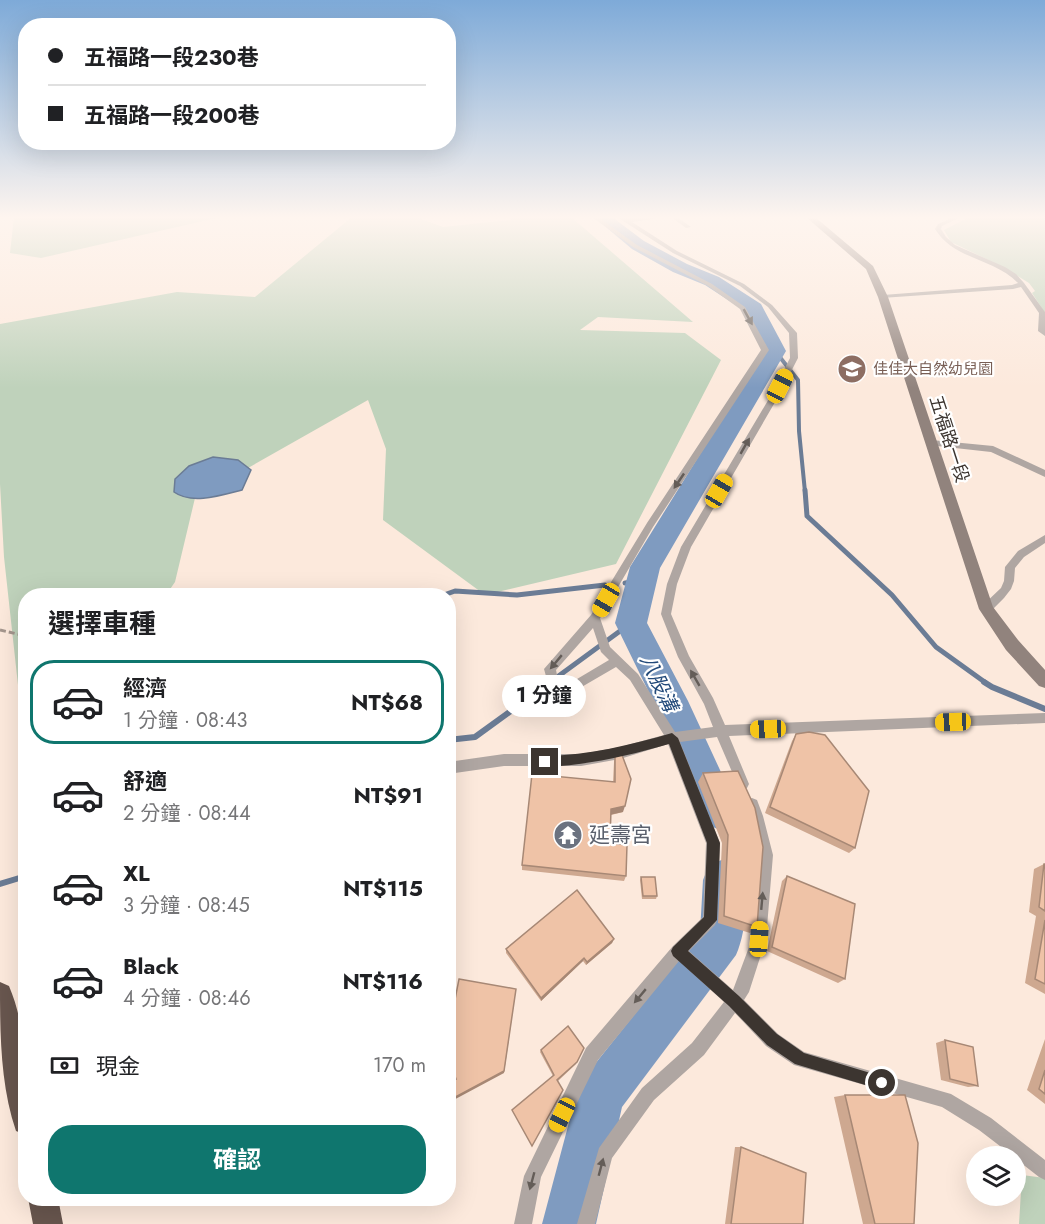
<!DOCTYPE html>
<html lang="zh-TW">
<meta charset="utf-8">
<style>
body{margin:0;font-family:Jost,"Noto Sans TC",sans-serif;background:#f2f2f2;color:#202124;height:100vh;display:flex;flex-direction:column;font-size:22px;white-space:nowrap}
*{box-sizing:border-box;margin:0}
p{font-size:20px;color:#757577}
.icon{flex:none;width:33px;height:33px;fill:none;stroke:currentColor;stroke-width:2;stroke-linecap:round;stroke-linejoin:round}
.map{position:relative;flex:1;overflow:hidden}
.details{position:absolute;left:18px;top:588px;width:438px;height:618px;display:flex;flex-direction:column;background:#fff;border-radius:24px;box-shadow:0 6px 24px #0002}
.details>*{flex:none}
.banner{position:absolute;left:18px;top:18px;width:438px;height:132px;border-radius:24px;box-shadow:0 6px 24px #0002;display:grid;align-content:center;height:132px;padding:0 30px;background:#fff}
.controls{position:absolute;left:966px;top:1146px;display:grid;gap:12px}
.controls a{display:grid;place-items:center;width:60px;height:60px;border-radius:50%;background:#fff;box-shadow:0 6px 24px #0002;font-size:30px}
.end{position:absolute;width:27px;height:27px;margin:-14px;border:8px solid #3c3530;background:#fff;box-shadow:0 0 0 3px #fff}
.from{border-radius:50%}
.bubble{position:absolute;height:42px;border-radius:21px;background:#fff;box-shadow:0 6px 24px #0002;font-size:20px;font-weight:700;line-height:42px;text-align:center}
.car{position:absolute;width:18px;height:36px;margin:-18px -9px;border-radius:8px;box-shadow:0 0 4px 2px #0007;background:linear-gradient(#f5c518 24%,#345 0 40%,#f5c518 0 76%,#345 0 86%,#f5c518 0)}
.banner b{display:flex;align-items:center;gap:21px;height:57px;font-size:22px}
.banner b+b{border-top:2px solid #e0e0e0}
.banner i{width:15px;height:15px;background:#202124}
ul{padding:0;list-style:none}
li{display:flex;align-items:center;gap:18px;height:84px;margin:0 12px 9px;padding:0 18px;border:3px solid transparent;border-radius:24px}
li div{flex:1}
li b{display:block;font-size:22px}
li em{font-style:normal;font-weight:700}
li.selected{border-color:#0f766e}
li>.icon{width:54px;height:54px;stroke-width:1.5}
h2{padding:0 30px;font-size:27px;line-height:72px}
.pay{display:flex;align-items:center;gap:15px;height:66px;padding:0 30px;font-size:22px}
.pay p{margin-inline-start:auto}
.primary-button{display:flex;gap:12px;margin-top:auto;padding:12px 30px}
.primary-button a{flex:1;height:69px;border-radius:24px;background:#0f766e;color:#fff;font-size:24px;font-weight:700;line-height:69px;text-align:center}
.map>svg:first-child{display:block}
</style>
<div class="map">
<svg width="1045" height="1224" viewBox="0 0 1045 1224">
<rect width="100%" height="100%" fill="#fce9dc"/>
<path fill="#bfd2bb" d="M14 217H221L41 258 10 253Z
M352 217H416L443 227 511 220V217H571L693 322 598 317 580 330 685 333 721 360 616 564 485 595 383 520 386 449 368 400 195 498 175 582 166 595 26 596 25 749 4 557 0 484V324L177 292 255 297Z
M969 217H1045V313L1032 293 1035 291 1029 283 1005 268 951 242 944 230Z
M1022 1175 1045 1178V1224H1019Z"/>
<path fill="#7f9bc0" stroke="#6b7c95" stroke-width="1.5" d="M213 457 238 460 251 470 242 490C222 495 192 505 174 492L175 479 189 466Z"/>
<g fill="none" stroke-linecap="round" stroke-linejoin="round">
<path stroke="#6b7c95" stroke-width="4" d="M775 351 798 380 799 431 805 492"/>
<path stroke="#6b7c95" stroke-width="5" d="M805 490 807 516 892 595 936 647 986 683
M625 583 642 581
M441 596 455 591 517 595 605 585
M549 683 631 623"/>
<path stroke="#6b7c95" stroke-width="6" d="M984 682 992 687 1045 709
M448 740 475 737 551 682
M0 884 26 876"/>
<path fill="#7f9bc0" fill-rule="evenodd" d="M594 217H612L644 241 687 264 719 277 761 304 786 351 660 568 647 623 688 701 739 811 734 824 720 830 706 824 660 715 615 623 630 567 764 351 745 311 705 285 673 272 632 249Z
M724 859 739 865C749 891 747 930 736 955L622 1107 596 1224H542L576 1096 583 1079 700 932 703 880 709 865Z"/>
<path stroke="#a4968d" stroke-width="3" stroke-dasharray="6 3" stroke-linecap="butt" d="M0 630 26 636"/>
<path fill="#afa6a2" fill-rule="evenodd" d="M592 217H598L637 245 712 284 745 307 769 350 653 527 600 618 610 647 638 674 675 732 713 727 704 704 678 657 661 614 667 584 681 547 770 397 790 358 789 333 768 307 740 286 673 253 617 217H623L627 219 656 217 653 219 632 222 677 251 744 284 772 305 797 333 798 358 778 397 691 547 677 584 671 614 689 656 713 698 725 725 1045 713V723L729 736 749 784 747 788 743 790 739 788 717 737 680 742 720 843 717 920 715 925 689 951 733 990 752 939 759 855 751 816 746 804 747 800 752 798 757 800 763 816 773 855 766 939 749 992 744 1000 778 1034 804 1052 951 1094 991 1118 1045 1160V1180L1039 1177 1016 1159V1156H1013L979 1130 942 1107 794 1065 766 1046 735 1013 704 1055 654 1100 612 1158 595 1224H577L599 1148 642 1088 692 1043 724 1002 679 961 598 1060 541 1177 532 1224H514L524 1176 586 1048 673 946 703 917 706 843 668 744 620 759 581 766H504L448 774V762L504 754H581L620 747 664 735 630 680 616 667 573 692 549 687 544 669 591 615 647 523 761 350 740 309 708 286 633 247ZM593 628 601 652 609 660 572 682 558 680 556 670Z
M671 217H677L691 227 686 228Z
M954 217H961L942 226 941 229 946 237 955 245 1005 267 1016 274 1024 283 1045 312V336L1038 331 1039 313 1021 287 1013 289 881 298 880 297 883 295 1012 285 1018 283C994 258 954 260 935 229L938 224Z
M931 440 993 446 1045 470V477L991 452 928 445 927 443Z
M1045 535V543L1024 557 1015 568 1014 581 1011 589 1004 598 990 612H982L981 609 982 606 1001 588 1004 581 1005 567 1018 551Z"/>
<path fill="#91837d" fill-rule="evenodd" d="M806 217H815L873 266 888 297 993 607 1018 640 1045 670V688L1039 686 1006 650 979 609 878 297 866 269Z"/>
<path fill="#68564e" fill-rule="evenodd" d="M0 982 9 986C29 1033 26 1085 26 1135L16 1131C0 1084 0 1031 0 982Z
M28 1198H58L63 1224H33Z"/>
</g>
<path fill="#cea890" d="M796 734 855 848 849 853 765 813 792 741Z
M615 756 623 812 611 815 610 843 626 876 624 881 522 870V865L613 782 614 762Z
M703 773 763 847 757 927 750 933 718 923 722 843 698 782Z
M1044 864H1045V994L1025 983 1036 916 1029 912 1034 869Z
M787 876 845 979 838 983 767 951 782 881Z
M641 877 657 896 656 899H642L640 880Z
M614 939 612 943 586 965 583 961 541 1001 506 953V949Z
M1045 1039V1104L1027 1090Z
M945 1040 978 1086 968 1087 941 1080 936 1043Z
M541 1050 576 1064 558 1081 553 1076 540 1052Z
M845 1095 914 1224H863L834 1097Z
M735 1147H741L803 1224H725Z"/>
<path fill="#a78875" d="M625 806 623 812 609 815 611 809Z
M614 939 612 943 586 965 587 962Z
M584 958 583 961 541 1001V998Z
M516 989 504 1073 448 1103V1101Z"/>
<path fill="#efc3a7" stroke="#a78875" stroke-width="1.5" d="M809 732 825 735 869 791 855 848 770 807 796 734Z
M622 755 631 779 625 806 611 809 610 843 627 845 626 876 522 865 532 774 615 782V756Z
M738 771 755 808 763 847 757 927 724 916 728 835 703 773Z
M1044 864H1045V911L1039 907Z
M787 876 855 904 845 979 772 947Z
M641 877H655L657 896H643Z
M577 890 614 939 587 962 584 958 541 998 506 949Z
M1045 920V984L1035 979Z
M459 979 516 989 504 1071 448 1101V1080L456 1079 448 1055V1035Z
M568 1026 584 1048 577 1062 557 1080 563 1090 532 1146 512 1110 554 1075 541 1050Z
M945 1040 973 1047 978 1086 950 1079Z
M1045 1070V1094L1039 1089Z
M845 1095H905L918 1143 914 1224H875Z
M741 1147 806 1173 803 1224H731Z"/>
<defs><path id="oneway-solid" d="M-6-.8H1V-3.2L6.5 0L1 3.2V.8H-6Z" transform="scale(1.5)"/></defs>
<g fill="#645d58">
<use href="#oneway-solid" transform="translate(748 317) rotate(61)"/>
<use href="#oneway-solid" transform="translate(745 446) rotate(-60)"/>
<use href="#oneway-solid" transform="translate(679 481) rotate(124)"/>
<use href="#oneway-solid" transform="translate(556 662) rotate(130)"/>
<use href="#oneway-solid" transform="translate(695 678) rotate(-120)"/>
<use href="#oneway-solid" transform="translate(762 901) rotate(-85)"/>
<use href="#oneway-solid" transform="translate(640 996) rotate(130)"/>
<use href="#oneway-solid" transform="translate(601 1167) rotate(-75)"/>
<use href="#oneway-solid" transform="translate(532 1181) rotate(105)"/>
</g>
<linearGradient id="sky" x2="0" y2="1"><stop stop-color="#7eaad8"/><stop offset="0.56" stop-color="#fef5ef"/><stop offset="1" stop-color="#fef5ef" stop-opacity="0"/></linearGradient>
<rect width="1045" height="388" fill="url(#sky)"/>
<path fill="#3c3530" d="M672 733 678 738 720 843 717 920 688 951 739 996 777 1034 804 1053 887 1078 889 1083 887 1088 882 1090 795 1064 767 1045 729 1006 673 956 671 951 673 947 704 917 707 843 669 744C627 756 589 765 545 767L540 762 545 756C590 755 630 745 672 733Z"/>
<defs>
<g id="school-disc" transform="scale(1.5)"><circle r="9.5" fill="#8d6e63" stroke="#fff"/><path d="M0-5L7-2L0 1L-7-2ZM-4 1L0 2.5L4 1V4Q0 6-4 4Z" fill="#fff"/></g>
<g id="temple-disc" transform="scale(1.5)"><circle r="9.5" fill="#6b7280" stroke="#fff"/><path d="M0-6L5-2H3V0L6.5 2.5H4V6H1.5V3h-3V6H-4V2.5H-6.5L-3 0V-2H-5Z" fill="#fff"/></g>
</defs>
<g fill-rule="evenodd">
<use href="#school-disc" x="852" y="369"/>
<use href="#temple-disc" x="568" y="835"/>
</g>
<g text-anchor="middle" stroke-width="4.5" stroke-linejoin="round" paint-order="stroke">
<g font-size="15" fill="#785e54" stroke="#fff" text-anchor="start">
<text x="873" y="374">佳佳大自然幼兒園</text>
</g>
<g font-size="18" fill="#3c3530" stroke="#fff">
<text transform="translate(949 439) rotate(72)" y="6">五福路一段</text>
</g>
<g font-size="20" font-style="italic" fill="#234a7a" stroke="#fff">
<text transform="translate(659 683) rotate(65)" y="7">八股溝</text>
</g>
<g font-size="21" fill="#5b616d" stroke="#fff" text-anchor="start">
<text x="589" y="842">延壽宮</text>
</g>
</g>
</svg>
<div class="controls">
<a><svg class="icon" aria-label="layers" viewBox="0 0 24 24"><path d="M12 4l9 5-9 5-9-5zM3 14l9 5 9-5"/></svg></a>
</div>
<i class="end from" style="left:882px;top:1083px"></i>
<i class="end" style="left:545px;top:762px"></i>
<div class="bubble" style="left:502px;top:675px;width:84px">1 分鐘</div>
<i class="car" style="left:780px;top:386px;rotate:27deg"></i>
<i class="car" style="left:719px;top:491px;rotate:30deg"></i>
<i class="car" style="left:606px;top:600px;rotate:210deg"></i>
<i class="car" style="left:953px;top:722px;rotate:268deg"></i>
<i class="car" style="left:768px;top:729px;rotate:268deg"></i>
<i class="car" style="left:759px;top:939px;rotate:4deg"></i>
<i class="car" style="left:562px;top:1115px;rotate:206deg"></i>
<div class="banner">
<b><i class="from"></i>五福路一段230巷</b>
<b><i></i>五福路一段200巷</b>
</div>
<section class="details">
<h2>選擇車種</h2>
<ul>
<li class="selected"><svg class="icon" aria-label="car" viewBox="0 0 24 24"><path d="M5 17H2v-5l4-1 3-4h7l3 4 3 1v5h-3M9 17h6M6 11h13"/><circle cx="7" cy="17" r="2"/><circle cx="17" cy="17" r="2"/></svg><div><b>經濟</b><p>1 分鐘 · 08:43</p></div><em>NT$68</em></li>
<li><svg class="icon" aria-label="car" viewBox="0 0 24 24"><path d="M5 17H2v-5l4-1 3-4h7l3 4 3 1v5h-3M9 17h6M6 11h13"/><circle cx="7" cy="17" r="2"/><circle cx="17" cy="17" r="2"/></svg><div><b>舒適</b><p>2 分鐘 · 08:44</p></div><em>NT$91</em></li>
<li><svg class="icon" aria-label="car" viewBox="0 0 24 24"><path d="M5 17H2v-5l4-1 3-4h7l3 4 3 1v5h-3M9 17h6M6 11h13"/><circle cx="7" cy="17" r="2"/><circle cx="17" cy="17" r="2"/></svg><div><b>XL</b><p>3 分鐘 · 08:45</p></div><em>NT$115</em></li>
<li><svg class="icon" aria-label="car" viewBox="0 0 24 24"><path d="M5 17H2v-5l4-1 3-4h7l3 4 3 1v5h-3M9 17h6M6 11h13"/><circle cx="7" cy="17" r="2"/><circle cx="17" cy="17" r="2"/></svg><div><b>Black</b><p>4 分鐘 · 08:46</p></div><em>NT$116</em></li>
</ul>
<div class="pay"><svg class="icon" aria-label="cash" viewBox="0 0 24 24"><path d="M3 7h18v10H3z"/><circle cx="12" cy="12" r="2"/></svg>現金<p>170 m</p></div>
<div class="primary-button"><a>確認</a></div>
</section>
</div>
